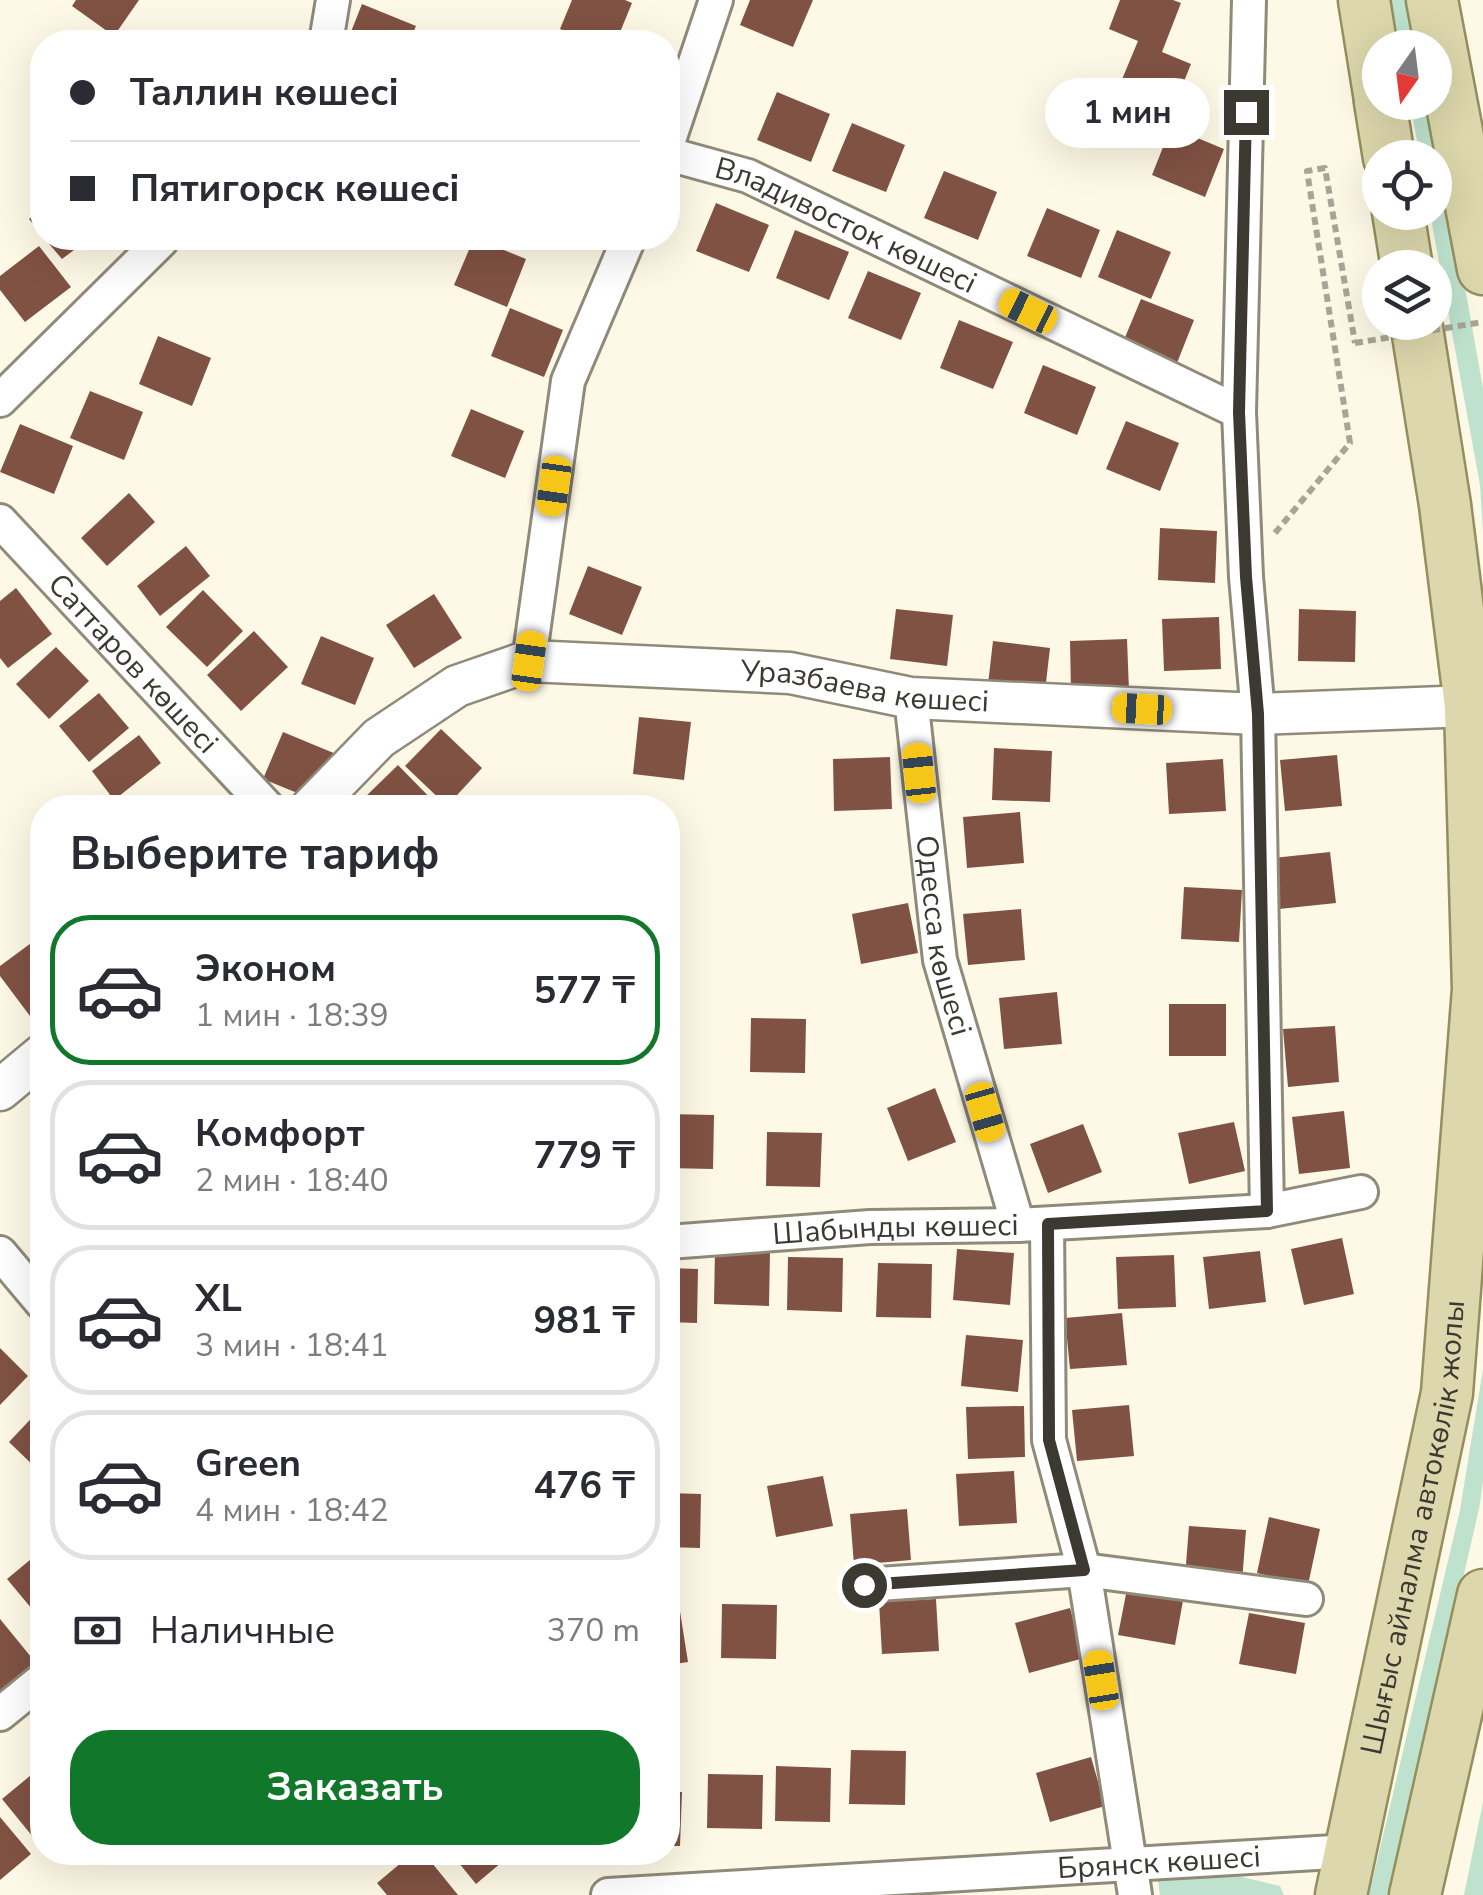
<!DOCTYPE html>
<html lang="ru">
<meta charset="utf-8">
<style>
body{margin:0;font-family:"Nunito Sans",sans-serif;background:#f7f7f7;color:#2b2b33;height:100vh;display:flex;flex-direction:column;font-size:38px;white-space:nowrap}
*{box-sizing:border-box;margin:0}
p{font-size:32px;color:#7c7c81}
.icon{flex:none;width:55px;height:55px;fill:none;stroke:currentColor;stroke-width:2;stroke-linecap:round;stroke-linejoin:round}
.map{position:relative;flex:1;overflow:hidden}
.panel{position:absolute;left:30px;top:795px;width:650px;height:1070px;display:flex;flex-direction:column;background:#fff;border-radius:40px;box-shadow:0 10px 40px #0002}
.panel>*{flex:none}
.top-card{position:absolute;left:30px;top:30px;width:650px;height:220px;border-radius:40px;box-shadow:0 10px 40px #0002;display:grid;align-content:center;height:220px;padding:0 40px;background:#fff}
.needle{width:65px;rotate:194deg}
.tools{position:absolute;left:1362px;top:30px;display:grid;gap:20px}
.tools a{display:grid;place-items:center;width:90px;height:90px;border-radius:50%;background:#fff;box-shadow:0 10px 40px #0002;font-size:50px}
.end{position:absolute;width:45px;height:45px;margin:-22px;border:12px solid #3c3932;background:#fff;box-shadow:0 0 0 5px #fff}
.from{border-radius:50%}
.bubble{position:absolute;height:70px;border-radius:35px;background:#fff;box-shadow:0 10px 40px #0002;font-size:32px;font-weight:700;line-height:70px;text-align:center}
.car{position:absolute;width:30px;height:60px;margin:-30px -15px;border-radius:12px;box-shadow:0 0 8px 2px #0007;background:linear-gradient(#f5c518 24%,#345 0 40%,#f5c518 0 76%,#345 0 86%,#f5c518 0)}
.top-card b{display:flex;align-items:center;gap:35px;height:95px;font-size:38px}
.top-card b+b{border-top:2px solid #e1e1e2}
.top-card i{width:25px;height:25px;background:#2b2b33}
ul{padding:0;list-style:none}
li{display:flex;align-items:center;gap:30px;height:150px;margin:0 20px 15px;padding:0 20px;border:5px solid #e1e1e2;border-radius:40px}
li div{flex:1}
li b{display:block;font-size:38px}
li em{font-style:normal;font-weight:700}
li.active{border-color:#11772a}
li>.icon{width:90px;height:90px;stroke-width:1.5}
h2{padding:0 40px;font-size:45px;line-height:120px}
.pay{display:flex;align-items:center;gap:25px;height:110px;padding:0 40px;font-size:38px}
.pay p{margin-inline-start:auto}
.button{display:flex;gap:20px;margin-top:auto;padding:20px 40px}
.button a{flex:1;height:115px;border-radius:40px;background:#11772a;color:#fff;font-size:40px;font-weight:700;line-height:115px;text-align:center}
.map>svg:first-child{display:block}
</style>
<div class="map">
<svg width="1483" height="1895" viewBox="0 0 1483 1895">
<rect width="100%" height="100%" fill="#fef8e6"/>
<path fill="#bee2cd" d="M1391 0H1414L1423 47H1400Z
M1410 103H1432L1483 388V532L1480 485 1430 213 1435 212V158L1420 157Z
M1483 1369V1482L1479 1509 1390 1895H1369L1460 1510Z
M1483 1802V1895H1464Z
M1221 1872 1280 1886 1284 1895H1160L1157 1874Z"/>
<path fill="#805243" d="M76 0H139L114 36 72 6Z
M572 0H625L632 3 616 42H592L560 29Z
M750 0H813L793 47 740 25Z
M1120 0H1173L1181 3 1162 52 1191 64 1172 111 1118 89 1138 41 1109 29Z
M362 4 416 26 409 42H347Z
M777 92 830 114 811 162 757 140Z
M852 123 905 145 886 192 832 171Z
M1171 127 1224 149 1205 197 1152 175Z
M944 171 997 192 978 240 924 218Z
M716 203 769 225 749 272 696 251Z
M1047 208 1100 230 1081 278 1027 256Z
M42 209V235L29 219Z
M795 230 849 252 829 300 776 278Z
M1117 230 1171 252 1151 299 1098 277Z
M44 238H90L62 259Z
M474 238 526 259 507 307 454 285Z
M39 246 71 287 25 322 0 290V276Z
M868 271 921 293 901 340 848 318Z
M1141 299 1194 320 1175 368 1121 347Z
M510 308 563 330 544 377 491 356Z
M959 320 1013 342 993 389 940 368Z
M158 336 211 358 192 406 139 384Z
M1043 365 1096 387 1077 435 1024 413Z
M90 391 143 412 124 460 70 438Z
M471 409 524 431 505 478 451 456Z
M1126 421 1179 443 1160 491 1106 469Z
M20 424 73 446 54 494 0 472Z
M129 493 155 522 107 566 81 538Z
M1160 528 1217 531 1215 583 1158 580Z
M186 546 210 576 160 616 137 586Z
M588 566 642 587 622 635 569 614Z
M16 588 52 634 8 668 0 658V601Z
M203 590 243 631 207 667 166 627Z
M434 594 462 638 414 668 386 625Z
M896 609 953 615 947 666 890 659Z
M1299 609 1356 611 1355 662 1298 661Z
M1219 617 1221 669 1164 671 1162 619Z
M254 631 288 667 241 711 207 675Z
M321 636 374 658 355 705 301 684Z
M1127 639 1129 691 1071 692 1070 641Z
M993 641 1050 648 1044 700 987 693Z
M56 647 89 681 49 719 16 684Z
M99 693 129 728 89 762 59 726Z
M639 717 691 722 684 780 633 774Z
M441 729 482 768 447 806 405 766Z
M283 732 336 754 317 801 263 779Z
M139 735 161 763 114 800 92 771Z
M994 748 1052 751 1050 802 992 800Z
M1337 755 1342 806 1285 811 1280 760Z
M890 757 892 809 834 811 833 759Z
M1223 759 1226 811 1169 814 1166 763Z
M398 765 440 808H368L361 801Z
M1020 812 1024 863 967 868 963 817Z
M1330 852 1336 903 1279 909 1273 858Z
M1184 887 1242 890 1239 942 1181 939Z
M908 903 918 953 861 964 852 914Z
M1021 909 1025 960 968 965 963 914Z
M42 935V1013L33 1020 0 976V966Z
M1057 992 1062 1044 1004 1049 999 998Z
M1169 1004H1226V1056H1169Z
M751 1018 806 1019 805 1073 750 1072Z
M1335 1026 1339 1082 1288 1087 1283 1029Z
M935 1088 956 1142 908 1161 887 1108Z
M1344 1111 1350 1168 1299 1174 1292 1117Z
M668 1114 714 1115 713 1169 668 1168Z
M1234 1122 1245 1171 1189 1184 1178 1133Z
M1083 1124 1102 1172 1048 1193 1030 1144Z
M767 1132 822 1133 820 1187 766 1186Z
M1342 1238 1354 1294 1304 1305 1291 1249Z
M957 1249 1014 1253 1010 1305 953 1300Z
M715 1251 770 1252 769 1306 714 1304Z
M1260 1251 1266 1302 1209 1309 1203 1257Z
M1174 1255 1176 1307 1118 1309 1116 1257Z
M788 1257 843 1258 842 1312 787 1310Z
M878 1263 932 1264 931 1318 876 1317Z
M668 1268 698 1269 697 1323 668 1322Z
M1122 1313 1127 1365 1070 1369 1065 1318Z
M966 1335 1023 1340 1018 1392 961 1386Z
M0 1348 28 1376 0 1405Z
M1129 1405 1134 1456 1077 1461 1072 1410Z
M1024 1406 1025 1457 968 1459 966 1407Z
M42 1407V1474L9 1442Z
M1014 1471 1017 1523 959 1526 956 1474Z
M823 1476 833 1526 776 1537 767 1486Z
M668 1493 701 1494 700 1548 668 1547Z
M907 1509 911 1560 854 1565 850 1514Z
M1269 1517 1320 1529 1308 1585 1257 1573Z
M1189 1526 1246 1530 1242 1582 1185 1577Z
M42 1550V1621L7 1579Z
M1128 1584 1184 1595 1175 1645 1118 1635Z
M936 1599 939 1651 882 1654 879 1602Z
M722 1604 777 1605 776 1659 721 1658Z
M679 1605 688 1662 668 1665V1607Z
M1070 1608 1084 1658 1029 1673 1015 1623Z
M1249 1613 1305 1623 1296 1674 1239 1664Z
M0 1619 36 1663 0 1692Z
M851 1750 906 1751 905 1805 849 1804Z
M1091 1757 1105 1806 1050 1822 1036 1773Z
M42 1766V1848L2 1799Z
M776 1766 831 1768 830 1822 775 1821Z
M708 1774 763 1775 762 1829 707 1828Z
M668 1792H682L680 1846H668Z
M0 1817 31 1854 0 1880Z
M414 1852H423L458 1895H387L377 1883Z
M450 1852H514L476 1884Z"/>
<g fill="none" stroke-linecap="round" stroke-linejoin="round">
<g stroke="#908a7a" stroke-width="38">
<g id="minor">
<path d="M1249 0 1239 412 1246 577 1258 714 1267 1211"/>
<path d="M326 42 333 0"/>
<path d="M668 143 716 0"/>
<path id="s1" d="M668 154 748 176 1239 412"/>
<path d="M0 400 161 241"/>
<path id="s2" d="M0 521 268 808"/>
<path d="M529 661 568 381 629 238"/>
<path id="s3" d="M911 698 940 960 1018 1225"/>
<path d="M1047 1224 1049 1440 1084 1570 1135 1895"/>
<path id="s4" d="M668 1242 870 1227 1018 1225 1267 1211 1361 1192"/>
<path d="M0 1253 42 1303"/>
<path d="M864 1585 1084 1570 1306 1599"/>
<path d="M0 1714 42 1680"/>
<path id="s5" d="M608 1895 1351 1851"/>
</g>
</g>
<g stroke="#908a7a" stroke-width="45">
<g id="tertiary">
<path id="s6" d="M311 808 379 738 457 686 529 661 790 673 911 698 1258 714 1470 706"/>
<path d="M0 1090 42 1055"/>
</g>
</g>
<g stroke="#948f5d" stroke-width="55">
<g id="primary">
<path d="M1364 0 1380 100"/>
<path d="M1432 0 1483 269"/>
<path d="M1380 102 1389 158"/>
<path d="M1398 212 1407 268"/>
<path id="s7" d="M1341 1895 1447 1393 1478 989 1470 706 1445 505 1416 322"/>
<path d="M1415 1895 1483 1595"/>
</g>
</g>
<path stroke="#a9a497" stroke-width="6" stroke-dasharray="8 5" stroke-linecap="butt" d="M1275 533 1350 443 1307 171 1325 168 1355 343"/>
<use href="#minor" stroke="#fff" stroke-width="32"/>
<use href="#tertiary" stroke="#fff" stroke-width="40"/>
<use href="#primary" stroke="#dcd7ac" stroke-width="50"/>
<path stroke="#a9a497" stroke-width="6" stroke-dasharray="8 5" stroke-linecap="butt" d="M1355 343 1483 322"/>
</g>
<g fill="none" stroke-linecap="round" stroke-linejoin="round">
<path stroke="#3c3932" stroke-width="12" d="M864 1585 1084 1570 1049 1440 1048 1224 1267 1211 1258 714 1246 577 1239 412 1246 112"/>
</g>
<g text-anchor="middle" stroke-width="10" stroke-linejoin="round" paint-order="stroke">
<g font-size="30" fill="#3c3932" stroke="#fff">
<text dy="10" stroke="none"><textPath href="#s1" startOffset="192">Владивосток көшесі</textPath></text>
<text dy="10" stroke="none"><textPath href="#s2" startOffset="195">Саттаров көшесі</textPath></text>
<text dy="10" stroke="none"><textPath href="#s6" startOffset="605">Уразбаева көшесі</textPath></text>
<text dy="10" stroke="none"><textPath href="#s3" startOffset="240">Одесса көшесі</textPath></text>
<text dy="10" stroke="none"><textPath href="#s4" startOffset="228">Шабынды көшесі</textPath></text>
<text dy="10" stroke="none"><textPath href="#s7" startOffset="375">Шығыс айналма автокөлік жолы</textPath></text>
<text dy="10" stroke="none"><textPath href="#s5" startOffset="552">Брянск көшесі</textPath></text>
</g>
</g>
</svg>
<div class="tools">
<a><svg class="needle" viewBox="-14 -14 28 28"><path d="M0-13l5 13h-10z" fill="#e53935"/><path d="M0 13l5-13h-10z" fill="#7c7c81"/></svg></a>
<a><svg class="icon" aria-label="locate" viewBox="0 0 24 24"><circle cx="12" cy="12" r="6"/><path d="M12 2v4M12 18v4M2 12h4M18 12h4"/></svg></a>
<a><svg class="icon" aria-label="layers" viewBox="0 0 24 24"><path d="M12 4l9 5-9 5-9-5zM3 14l9 5 9-5"/></svg></a>
</div>
<i class="end from" style="left:864px;top:1585px"></i>
<i class="end" style="left:1246px;top:112px"></i>
<div class="bubble" style="left:1045px;top:78px;width:165px">1 мин</div>
<i class="car" style="left:1028px;top:311px;rotate:296deg"></i>
<i class="car" style="left:554px;top:486px;rotate:188deg"></i>
<i class="car" style="left:529px;top:661px;rotate:8deg"></i>
<i class="car" style="left:1142px;top:709px;rotate:273deg"></i>
<i class="car" style="left:919px;top:773px;rotate:354deg"></i>
<i class="car" style="left:985px;top:1112px;rotate:164deg"></i>
<i class="car" style="left:1101px;top:1680px;rotate:351deg"></i>
<div class="top-card">
<b><i class="from"></i>Таллин көшесі</b>
<b><i></i>Пятигорск көшесі</b>
</div>
<section class="panel">
<h2>Выберите тариф</h2>
<ul>
<li class="active"><svg class="icon" aria-label="car" viewBox="0 0 24 24"><path d="M5 17H2v-5l4-1 3-4h7l3 4 3 1v5h-3M9 17h6M6 11h13"/><circle cx="7" cy="17" r="2"/><circle cx="17" cy="17" r="2"/></svg><div><b>Эконом</b><p>1 мин · 18:39</p></div><em>577 ₸</em></li>
<li><svg class="icon" aria-label="car" viewBox="0 0 24 24"><path d="M5 17H2v-5l4-1 3-4h7l3 4 3 1v5h-3M9 17h6M6 11h13"/><circle cx="7" cy="17" r="2"/><circle cx="17" cy="17" r="2"/></svg><div><b>Комфорт</b><p>2 мин · 18:40</p></div><em>779 ₸</em></li>
<li><svg class="icon" aria-label="car" viewBox="0 0 24 24"><path d="M5 17H2v-5l4-1 3-4h7l3 4 3 1v5h-3M9 17h6M6 11h13"/><circle cx="7" cy="17" r="2"/><circle cx="17" cy="17" r="2"/></svg><div><b>XL</b><p>3 мин · 18:41</p></div><em>981 ₸</em></li>
<li><svg class="icon" aria-label="car" viewBox="0 0 24 24"><path d="M5 17H2v-5l4-1 3-4h7l3 4 3 1v5h-3M9 17h6M6 11h13"/><circle cx="7" cy="17" r="2"/><circle cx="17" cy="17" r="2"/></svg><div><b>Green</b><p>4 мин · 18:42</p></div><em>476 ₸</em></li>
</ul>
<div class="pay"><svg class="icon" aria-label="cash" viewBox="0 0 24 24"><path d="M3 7h18v10H3z"/><circle cx="12" cy="12" r="2"/></svg>Наличные<p>370 m</p></div>
<div class="button"><a>Заказать</a></div>
</section>
</div>
